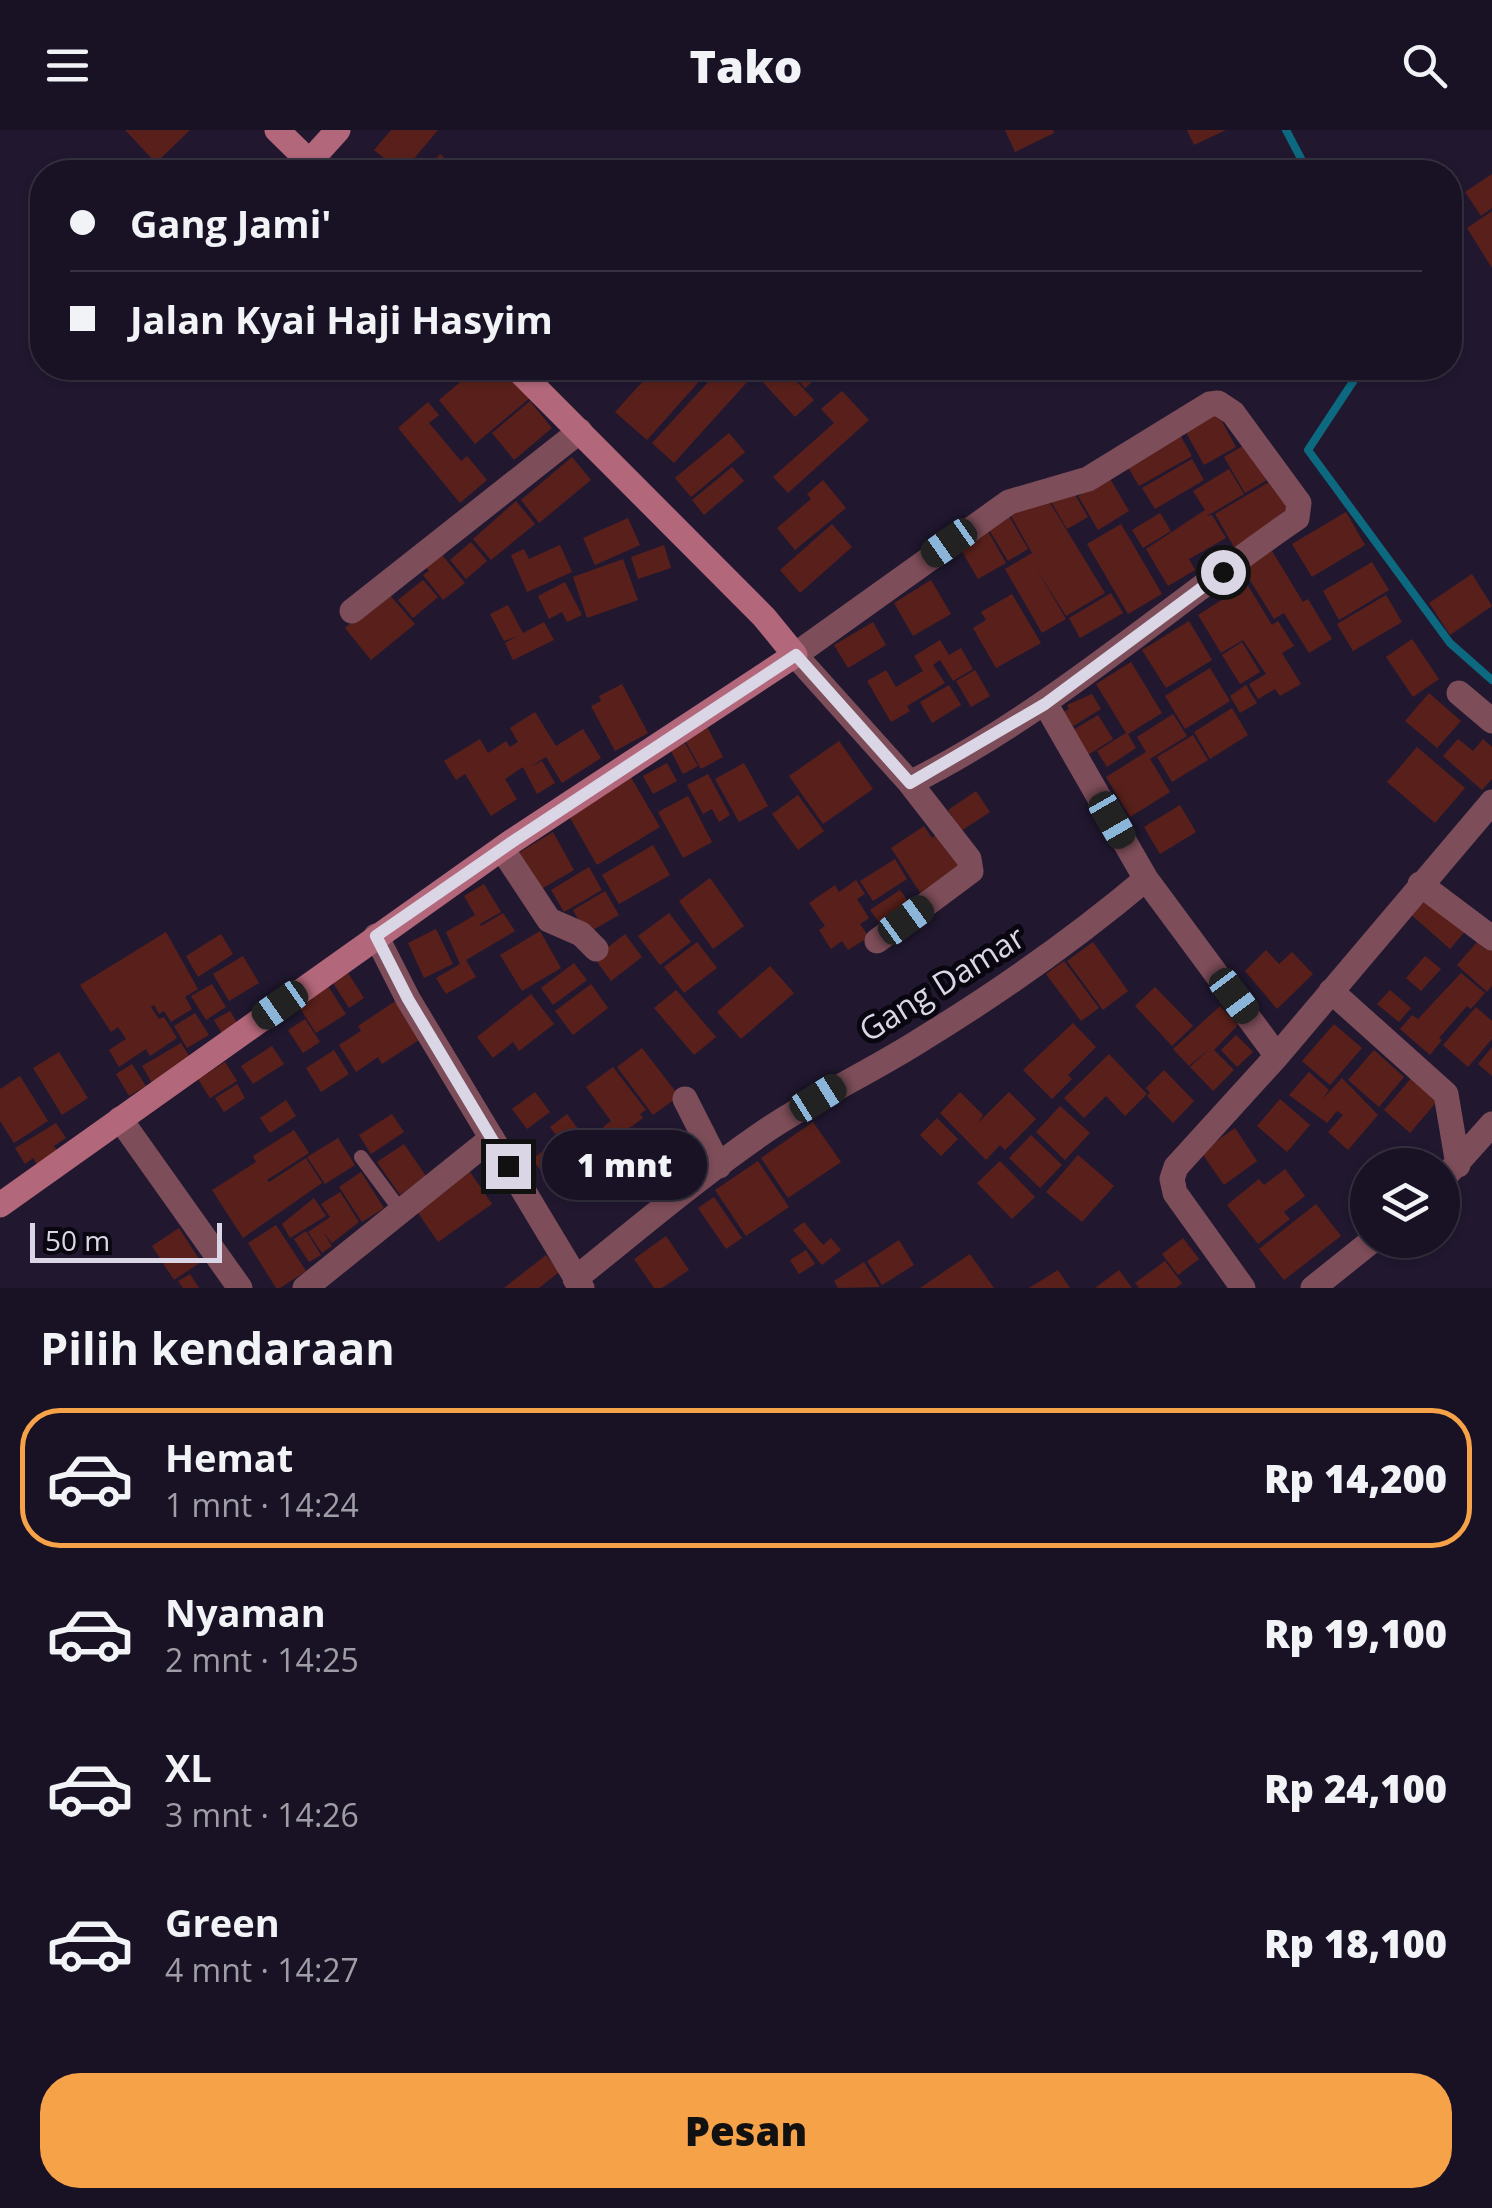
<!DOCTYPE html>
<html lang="id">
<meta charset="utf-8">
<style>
body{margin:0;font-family:"Open Sans",sans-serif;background:#221b2c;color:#f1f3f6;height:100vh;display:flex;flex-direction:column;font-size:38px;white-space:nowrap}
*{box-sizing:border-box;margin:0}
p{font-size:32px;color:#9f9ea6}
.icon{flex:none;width:55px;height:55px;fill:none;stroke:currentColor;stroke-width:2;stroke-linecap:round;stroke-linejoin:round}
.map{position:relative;height:1158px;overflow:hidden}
.panel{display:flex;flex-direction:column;background:#191224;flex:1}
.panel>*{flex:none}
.guide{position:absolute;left:30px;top:30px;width:1432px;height:220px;border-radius:40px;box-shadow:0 2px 8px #0004,0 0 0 2px #373241;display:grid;align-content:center;height:220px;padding:0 40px;background:#191224}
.controls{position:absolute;left:1350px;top:1018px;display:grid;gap:20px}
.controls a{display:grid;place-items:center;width:110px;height:110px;border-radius:50%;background:#191224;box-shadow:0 2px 8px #0004,0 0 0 2px #373241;font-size:50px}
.scale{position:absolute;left:30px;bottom:25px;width:192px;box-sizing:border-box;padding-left:10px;border:5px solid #dad6e6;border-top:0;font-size:28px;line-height:35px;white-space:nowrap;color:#dad6e6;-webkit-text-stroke:8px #090610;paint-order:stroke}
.end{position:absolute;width:45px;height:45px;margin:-22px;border:12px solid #dad6e6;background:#111;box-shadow:0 0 0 5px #111}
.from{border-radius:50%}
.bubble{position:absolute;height:70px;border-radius:35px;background:#191224;box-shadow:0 2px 8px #0004,0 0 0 2px #373241;font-size:32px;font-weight:800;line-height:70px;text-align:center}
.car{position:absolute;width:30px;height:60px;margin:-30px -15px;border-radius:12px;box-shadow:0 0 8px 2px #0007;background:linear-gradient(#222 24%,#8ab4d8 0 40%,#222 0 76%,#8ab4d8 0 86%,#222 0)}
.guide b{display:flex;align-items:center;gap:35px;height:95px;font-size:38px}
.guide b+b{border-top:2px solid #373241}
.guide i{width:25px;height:25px;background:#f1f3f6}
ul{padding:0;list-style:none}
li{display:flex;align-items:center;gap:30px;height:140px;margin:0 20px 15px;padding:0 20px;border:5px solid transparent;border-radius:40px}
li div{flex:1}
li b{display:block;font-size:38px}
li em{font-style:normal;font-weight:800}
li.active{border-color:#f6a248}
li>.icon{width:90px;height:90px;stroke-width:1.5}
h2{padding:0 40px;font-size:45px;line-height:120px}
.cta{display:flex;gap:20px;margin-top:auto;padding:20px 40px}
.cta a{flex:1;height:115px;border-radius:40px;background:#f6a248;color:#111;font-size:40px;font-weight:800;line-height:115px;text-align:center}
header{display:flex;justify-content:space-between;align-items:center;height:130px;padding:0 40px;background:#191224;font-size:45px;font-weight:800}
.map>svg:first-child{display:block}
</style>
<header><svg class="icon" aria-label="menu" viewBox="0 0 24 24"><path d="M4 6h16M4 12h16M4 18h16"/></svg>Tako<svg class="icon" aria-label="search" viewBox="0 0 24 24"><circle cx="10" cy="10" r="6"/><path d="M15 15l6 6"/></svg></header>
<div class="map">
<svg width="1492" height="1158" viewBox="0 0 1492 1158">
<rect width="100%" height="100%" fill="#211830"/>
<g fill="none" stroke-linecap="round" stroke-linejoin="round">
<path stroke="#0c6980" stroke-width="8" d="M1286 0 1308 42
M1362 238 1308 320 1450 513 1492 550"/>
</g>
<path fill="#59201b" d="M125 0H190L156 33Z
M391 0H438L407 37 401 32 396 38 374 20Z
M1005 0H1053L1054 3 1015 22Z
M1187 0H1226L1194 15Z
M440 24 459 40 457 42H424Z
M1492 44V78L1481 86 1465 62Z
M1492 81V138L1467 98Z
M477 238H485L497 252 511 242 531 267 475 314 439 270Z
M655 238H711L647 310 615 282Z
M721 238H753L757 241 674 333 652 313Z
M773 238H784L814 270 795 287 760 249Z
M796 238H828L805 258 791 242Z
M842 261 869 290 788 363 773 347 834 293 821 279Z
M530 271 552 298 514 330 492 303Z
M428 272 439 285 429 293 461 331 467 326 487 350 460 373 398 298Z
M1215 279 1236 317 1204 335 1183 297Z
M1176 298 1192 326 1139 356 1123 329Z
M729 303 745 322 691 367 675 348Z
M1246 314 1267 350 1245 363 1224 327Z
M572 327 591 350 539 393 521 370Z
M1192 329 1204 350 1155 379 1142 358Z
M732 337 744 351 704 385 692 370Z
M1229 339 1244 364 1207 386 1212 385 1226 408 1189 429 1195 440 1168 456 1146 419 1205 380 1193 361Z
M1109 347 1129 381 1098 400 1078 366Z
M1276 348 1295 381 1234 417 1215 384Z
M823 350 846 378 795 420 777 398 811 369 807 364Z
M1071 358 1088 387 1067 399 1050 370Z
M1044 363 1105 463 1066 486 1036 438 1066 489 1042 503 1005 439 1032 423 1010 384Z
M516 371 535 394 491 430 473 409Z
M1346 382 1365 415 1312 447 1292 414Z
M1160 383 1171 401 1143 418 1132 400Z
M1009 386 1028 419 1008 431 988 398Z
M628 388 640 415 595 435 583 408Z
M832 394 852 417 800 463 780 440Z
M1121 394 1162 464 1128 484 1087 414Z
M985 396 1006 433 978 449 957 413Z
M471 412 487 431 466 449 450 430Z
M560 415 572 442 527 462 511 425 524 419 529 429Z
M664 415 671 438 638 449 631 427Z
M438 420 465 453 443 470 423 445 429 441 422 433Z
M1272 421 1303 472 1308 469 1332 509 1309 523 1284 483 1274 489 1243 439Z
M623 429 638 470 587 488 573 447Z
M1372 432 1389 460 1339 490 1323 461Z
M1472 444 1492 476 1450 505 1429 473Z
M423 450 438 467 413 488 398 470Z
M931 450 951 484 913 506 894 473Z
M565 452 582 485 567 492 562 482 549 489 538 466Z
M1247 454 1272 495 1278 491 1294 516 1282 523 1301 554 1280 566 1275 559 1258 569 1249 554 1266 544 1243 510 1221 523 1198 485Z
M388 463 415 494 371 530 345 498Z
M1111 463 1123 483 1080 508 1069 488Z
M1012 464 1041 513 996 538 973 498 986 490 981 482Z
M1386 465 1402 492 1353 521 1337 494Z
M508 475 523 503 544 492 554 510 513 530 505 513 517 506 504 511 490 484Z
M1189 491 1212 530 1166 558 1142 520Z
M873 492 886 515 848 538 834 515Z
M1412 509 1439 549 1413 567 1386 527Z
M940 510 949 525 961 518 973 539 953 551 940 530 933 535 945 553 907 576 910 581 891 592 867 551 886 540 896 557 923 541 914 526Z
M1242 512 1260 542 1240 554 1222 525Z
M1131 532 1162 583 1128 604 1136 618 1107 637 1097 621 1126 603 1096 554Z
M1210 538 1230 571 1185 599 1165 566Z
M975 540 990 566 971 577 956 551Z
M622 554 648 603 615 621 591 576 601 571 599 566Z
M949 555 961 575 932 593 920 572Z
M1246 555 1257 573 1240 583 1230 566Z
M1429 563 1461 591 1437 618 1405 591Z
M1092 564 1101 579 1070 598 1061 583 1069 579 1067 575Z
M1232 578 1248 605 1210 629 1194 602Z
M535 582 556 616 583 599 601 628 562 653 546 627 530 637 542 631 555 653 537 664 523 637 505 649 517 669 491 686 465 644 456 650 444 631 480 609 488 623 506 611 510 617 518 612 510 598Z
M1173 584 1187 606 1150 629 1170 662 1130 687 1106 647 1146 622 1137 607Z
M1098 585 1113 609 1088 625 1073 600Z
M704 591 723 627 701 639 681 603Z
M1193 605 1208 630 1172 652 1157 627Z
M1458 609 1473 621 1483 609 1492 617V649L1482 660 1443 626Z
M839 611 873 659 823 694 789 646Z
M685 613 698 636 683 644 671 621Z
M1417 617 1465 658 1435 693 1387 652Z
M667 633 677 651 653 664 643 646Z
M744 633 768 676 739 692 715 649Z
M629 644 660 697 597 735 566 681Z
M708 644 730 685 719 692 712 679 703 684 687 655Z
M976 661 990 682 961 701 948 680Z
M798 665 824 701 798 720 772 684Z
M688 666 712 712 683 728 658 682Z
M1180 675 1196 702 1160 724 1144 697Z
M924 696 932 708 938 704 960 738 921 764 891 718Z
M553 702 574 740 538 761 517 724Z
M653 715 670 745 619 774 602 745Z
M895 729 907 749 873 771 860 751Z
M589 737 602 760 564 782 551 760Z
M710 748 744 796 713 819 679 771Z
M856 750 865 764 857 769 869 788 860 794 869 807 848 820 842 811 831 819 819 800 825 796 809 773 835 755 839 762Z
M484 754 501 782 480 794 481 796 503 783 515 801 466 830 476 847 446 864 436 848 460 834 446 802 475 785 464 766Z
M900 760 911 775 881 795 870 780Z
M605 761 619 785 586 804 573 780Z
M1423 764 1468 798 1450 819 1407 781Z
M669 783 691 812 660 835 638 806Z
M436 799 453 834 424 848 408 813Z
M540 801 561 838 522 861 500 825Z
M166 802 198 859 185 867 192 879 171 892 164 881 159 884 154 875 151 877 159 889 164 887 177 908 150 926 146 919 119 937 109 920 126 909 118 897 111 902 80 855Z
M221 804 233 824 198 847 186 826Z
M625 804 642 827 611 851 594 828Z
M697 812 717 838 684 863 664 837Z
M1093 812 1128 861 1103 880 1067 831Z
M1477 812 1485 819 1492 815V856L1487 862 1457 835Z
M1266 820 1279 834 1292 822 1313 844 1277 879 1245 841Z
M243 826 259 853 229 871 213 844Z
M1425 826 1441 839 1421 861 1406 848Z
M1064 831 1099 878 1081 891 1046 844Z
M574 833 587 850 553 875 541 858Z
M770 836 794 863 741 909 717 882Z
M348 843 364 868 349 878 333 853Z
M1461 843 1485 863 1471 879 1467 876 1439 908 1442 910 1430 925 1400 899 1412 885 1418 889Z
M326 853 346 884 316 903 296 872Z
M212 854 226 877 206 890 191 866Z
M591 854 608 878 573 905 555 881Z
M1155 857 1193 896 1172 916 1135 876Z
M676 860 716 907 694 925 654 878Z
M1390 860 1411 878 1399 892 1377 874Z
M531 864 554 894 519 921 513 912 493 928 477 907Z
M397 870 422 908 382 934 378 927 356 942 339 915 361 901 358 896Z
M1220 876 1238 895 1214 920 1234 940 1213 961 1190 937 1212 916 1189 936 1173 919Z
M1476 877 1492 891V909L1468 937 1443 915Z
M230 881 239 896 223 905 214 890Z
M195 883 209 905 187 918 174 896Z
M305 889 320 912 303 923 288 900Z
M1073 893 1096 917 1068 945 1072 949 1052 969 1023 940Z
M1334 894 1362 918 1330 955 1302 931Z
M1236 905 1253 922 1237 937 1221 920Z
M181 913 191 929 152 953 142 936Z
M272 916 284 934 253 954 241 936Z
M1492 917V946L1478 934Z
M642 918 679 966 653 985 617 937Z
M334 920 349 944 321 962 306 938Z
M1374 920 1404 947 1379 977 1348 950Z
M59 922 88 968 62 985 33 938Z
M1109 924 1147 964 1125 986 1106 966 1084 988 1064 968Z
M225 932 237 951 210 968 198 949Z
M132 934 146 956 129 966 116 944Z
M613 937 646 980 640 984 643 988 613 1010 603 997 611 991 586 957Z
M1164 940 1194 971 1173 993 1147 966 1150 963 1146 958Z
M1309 942 1329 960 1321 971 1342 948 1378 985 1348 1020 1328 1002 1343 985 1337 981 1327 993 1289 965Z
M20 946 48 991 14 1013 0 991V959Z
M1413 946 1439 969 1410 1003 1384 980Z
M237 954 245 968 224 982 215 968Z
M535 962 550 982 527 999 512 979Z
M960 962 983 985 978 993 1009 962 1036 989 1005 1020 1000 1015 986 1030 940 983Z
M1280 969 1310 995 1287 1022 1257 996Z
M286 970 296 986 270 1003 260 988Z
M1060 976 1090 1003 1065 1030 1036 1002Z
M392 984 404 1002 371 1024 359 1005Z
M567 984 593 1019 550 1052 532 1029 559 1009 550 997Z
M937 988 958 1009 941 1026 920 1005Z
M813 992 841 1032 788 1068 761 1028Z
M56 993 66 1008 54 1016 58 1023 38 1036 33 1028 25 1034 15 1018Z
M634 997 656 1027 622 1053 600 1023Z
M1235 998 1257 1031 1224 1055 1201 1022Z
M294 1000 309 1023 267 1050 269 1052 306 1028 322 1053 243 1108 212 1060 256 1032 253 1026Z
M687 1005 709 1034 670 1064 648 1035Z
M1031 1005 1062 1035 1040 1058 1009 1028Z
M338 1008 355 1035 325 1054 307 1027Z
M404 1014 426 1046 400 1065 377 1032Z
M1078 1025 1114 1056 1082 1092 1046 1062Z
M601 1030 616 1051 598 1065 582 1044Z
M758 1031 789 1077 746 1106 715 1060Z
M1000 1031 1035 1067 1012 1089 977 1053Z
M468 1039 492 1074 438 1112 414 1077Z
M1285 1039 1305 1066 1284 1082 1290 1089 1258 1114 1227 1075 1259 1049 1264 1055Z
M361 1042 384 1078 362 1092 339 1057Z
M340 1062 359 1092 332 1113 323 1102 332 1116 322 1123 308 1102 330 1087 321 1074Z
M714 1067 742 1108 726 1119 698 1078Z
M314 1068 326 1086 290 1108 282 1094Z
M1316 1074 1341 1106 1284 1150 1259 1119Z
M804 1092 823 1115 831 1108 841 1120 822 1135 793 1100Z
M276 1095 306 1141 280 1158H276L248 1113Z
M179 1098 201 1132 174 1150 152 1116Z
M306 1101 321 1125 309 1132 294 1109Z
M666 1106 689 1140 662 1158H654L634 1129Z
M1183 1108 1199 1129 1178 1145 1162 1124Z
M899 1110 914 1135 882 1155 867 1131Z
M806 1120 815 1134 799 1144 790 1130Z
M970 1124 994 1158H920Z
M546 1125 559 1142 539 1158H504Z
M1165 1131 1182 1153 1176 1158H1139L1135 1153Z
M864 1132 880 1157 838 1158 834 1151Z
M1058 1140 1070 1158H1029Z
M1119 1140 1132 1158H1095Z
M190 1144 199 1158H183L178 1151Z"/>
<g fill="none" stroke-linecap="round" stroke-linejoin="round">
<path stroke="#7d4d59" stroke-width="14" d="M361 1027 401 1081"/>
<path stroke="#7d4d59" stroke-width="25" d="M1218 273 1233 283 1299 373 1297 388C1168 476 1050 583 910 653L795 525 1009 372 1088 349 1210 274Z
M352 481 580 301
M1459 563 1492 591
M1045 573 1146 749 1277 926
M502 719 549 790 581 804 596 819
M1420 754 1492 808
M376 806 408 869 582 1158
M877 811 971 741 969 729 910 653
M1331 861 1446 964 1458 1035
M685 969 719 1036
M120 989 240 1158
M1442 1050 1492 994
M575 1149C636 1100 696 1049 761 1004 813 968 871 942 924 908 1002 860 1076 808 1146 749
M305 1158 492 1008
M1243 1158 1175 1063 1172 1049 1176 1037 1277 926 1492 672
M1313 1158 1373 1110"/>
<path stroke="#b3677a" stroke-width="25" d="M277 0 320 42
M309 32 338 0
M0 1075 511 712 795 525 764 487 516 238"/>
</g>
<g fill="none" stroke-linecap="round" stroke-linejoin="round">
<path stroke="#dad6e6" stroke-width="12" d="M508 1036 408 869 376 806 512 712 796 525 910 653 1045 574 1223 442"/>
</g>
<g text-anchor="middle" stroke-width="10" stroke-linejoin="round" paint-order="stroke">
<g font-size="32" fill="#dad6e6" stroke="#090610">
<text transform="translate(942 854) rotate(-32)" y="11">Gang Damar</text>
</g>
</g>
</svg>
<div class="controls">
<a><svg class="icon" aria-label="layers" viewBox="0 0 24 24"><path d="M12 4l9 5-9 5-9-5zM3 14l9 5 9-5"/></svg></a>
</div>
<div class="scale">50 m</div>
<i class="end from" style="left:1223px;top:442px"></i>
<i class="end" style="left:508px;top:1036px"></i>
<div class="bubble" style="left:542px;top:1000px;width:165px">1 mnt</div>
<i class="car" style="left:949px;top:413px;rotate:235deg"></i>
<i class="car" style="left:1112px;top:690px;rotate:150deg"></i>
<i class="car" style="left:906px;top:790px;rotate:54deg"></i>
<i class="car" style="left:1234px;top:866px;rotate:143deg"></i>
<i class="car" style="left:280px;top:875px;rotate:235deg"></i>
<i class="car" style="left:818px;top:968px;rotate:58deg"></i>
<div class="guide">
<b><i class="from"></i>Gang Jami'</b>
<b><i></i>Jalan Kyai Haji Hasyim</b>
</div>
</div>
<section class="panel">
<h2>Pilih kendaraan</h2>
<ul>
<li class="active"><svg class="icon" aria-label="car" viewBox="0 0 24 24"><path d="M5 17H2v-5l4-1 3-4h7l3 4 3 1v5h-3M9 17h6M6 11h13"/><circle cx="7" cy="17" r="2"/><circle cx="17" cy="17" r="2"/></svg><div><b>Hemat</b><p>1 mnt · 14:24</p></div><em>Rp 14,200</em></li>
<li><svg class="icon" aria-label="car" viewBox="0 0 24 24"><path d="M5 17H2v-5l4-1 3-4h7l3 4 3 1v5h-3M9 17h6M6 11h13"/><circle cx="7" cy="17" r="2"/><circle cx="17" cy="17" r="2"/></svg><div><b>Nyaman</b><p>2 mnt · 14:25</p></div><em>Rp 19,100</em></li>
<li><svg class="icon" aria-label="car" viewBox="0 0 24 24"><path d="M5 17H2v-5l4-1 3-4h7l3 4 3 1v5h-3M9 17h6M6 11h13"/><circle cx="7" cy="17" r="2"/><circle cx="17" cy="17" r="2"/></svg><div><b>XL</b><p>3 mnt · 14:26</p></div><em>Rp 24,100</em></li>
<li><svg class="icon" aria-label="car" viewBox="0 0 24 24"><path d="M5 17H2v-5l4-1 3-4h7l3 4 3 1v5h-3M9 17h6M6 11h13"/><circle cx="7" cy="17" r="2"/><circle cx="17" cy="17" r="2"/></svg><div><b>Green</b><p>4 mnt · 14:27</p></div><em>Rp 18,100</em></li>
</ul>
<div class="cta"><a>Pesan</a></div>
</section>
